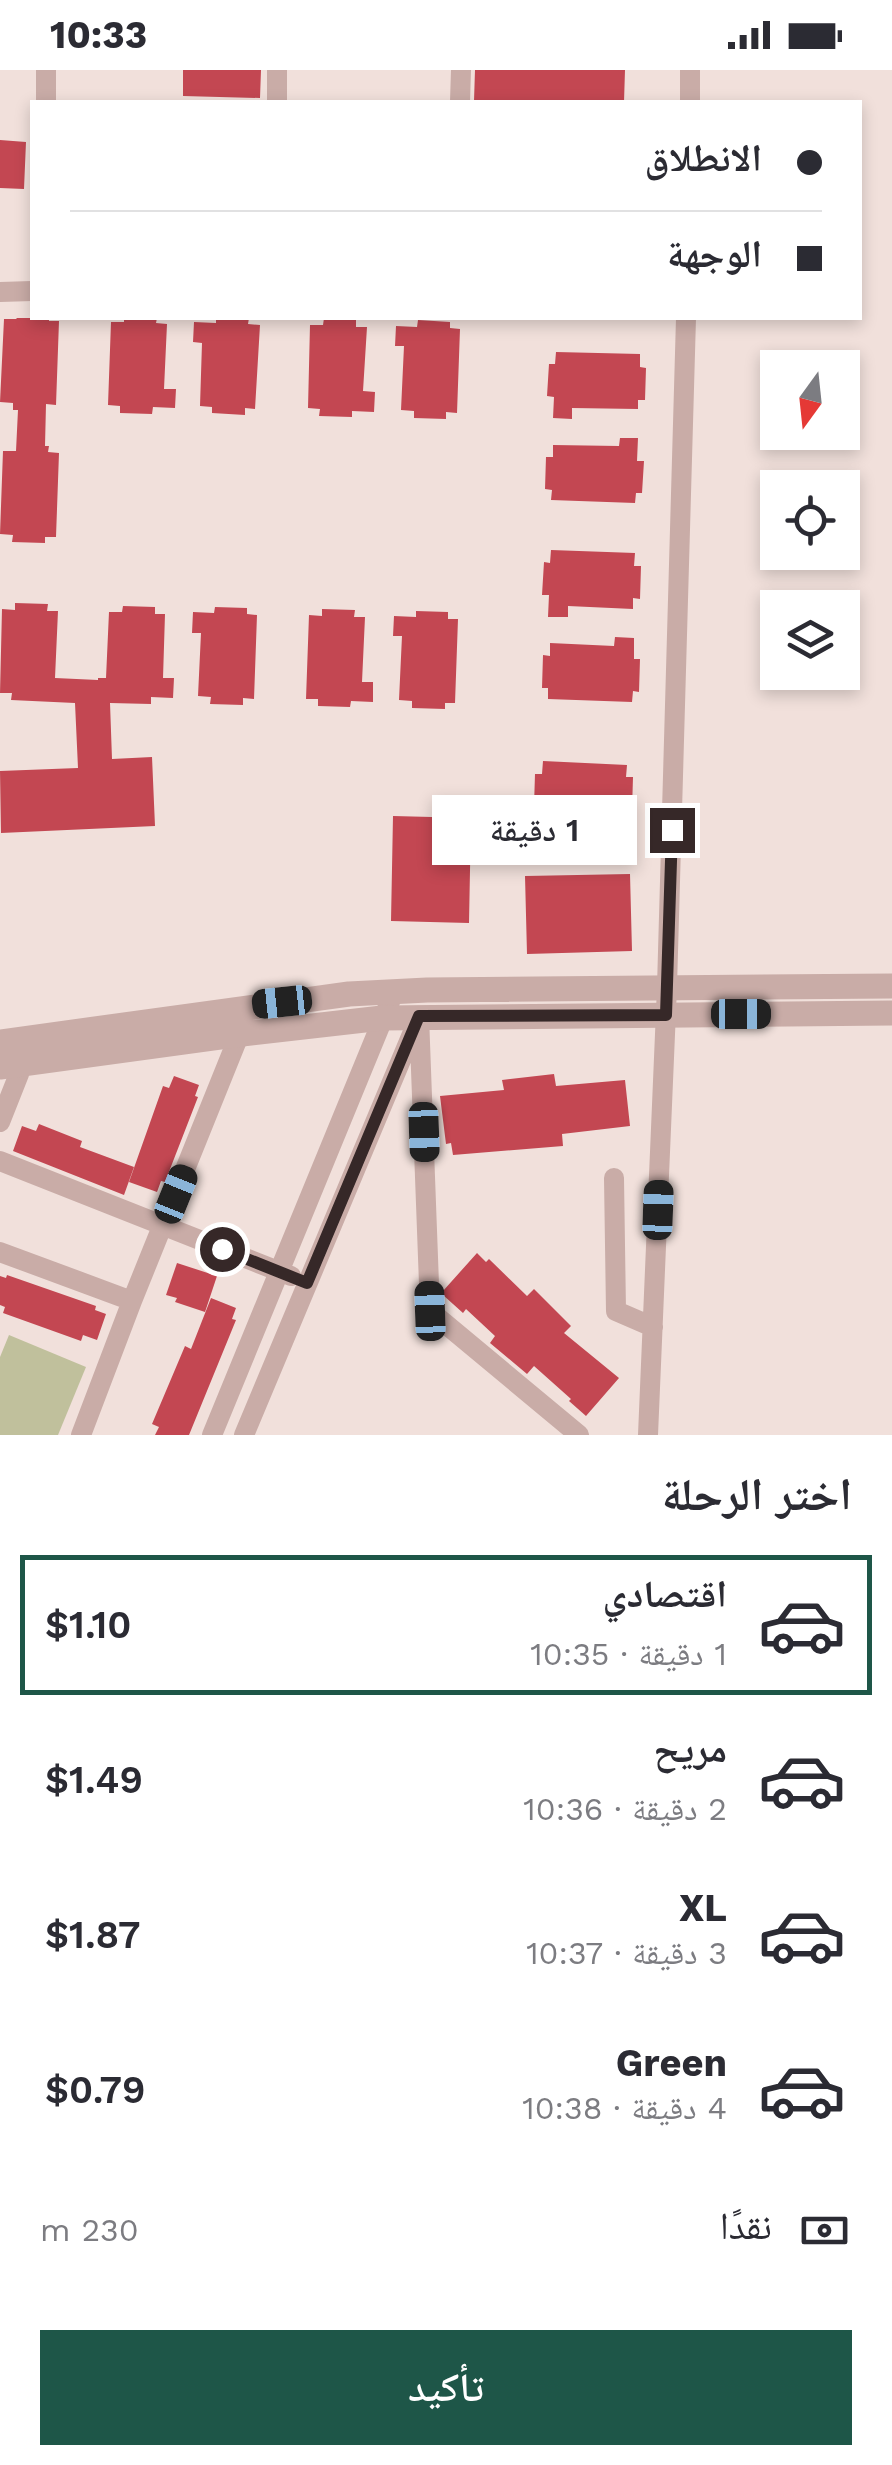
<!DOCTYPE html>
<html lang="ar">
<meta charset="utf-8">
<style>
body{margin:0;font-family:"Work Sans","Noto Naskh Arabic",sans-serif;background:#f7f7f7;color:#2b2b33;direction:rtl;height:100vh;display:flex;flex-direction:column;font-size:38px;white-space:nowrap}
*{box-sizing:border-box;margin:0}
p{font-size:32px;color:#7c7c81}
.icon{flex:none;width:55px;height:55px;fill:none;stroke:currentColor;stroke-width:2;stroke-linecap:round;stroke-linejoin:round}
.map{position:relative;height:1365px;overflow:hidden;direction:ltr}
.side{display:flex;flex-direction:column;background:#fff;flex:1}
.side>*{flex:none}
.banner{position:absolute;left:30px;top:30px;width:832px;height:220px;border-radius:0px;box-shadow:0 5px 15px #0003;direction:rtl;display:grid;align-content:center;height:220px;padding:0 40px;background:#fff}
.needle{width:65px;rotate:195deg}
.tools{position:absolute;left:760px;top:280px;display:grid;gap:20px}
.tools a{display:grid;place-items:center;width:100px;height:100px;border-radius:0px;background:#fff;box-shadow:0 5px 15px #0003;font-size:50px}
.end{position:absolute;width:45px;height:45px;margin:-22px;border:12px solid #362828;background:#fff;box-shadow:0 0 0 5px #fff}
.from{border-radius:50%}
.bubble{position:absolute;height:70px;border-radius:0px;background:#fff;box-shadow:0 5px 15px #0003;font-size:32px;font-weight:600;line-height:70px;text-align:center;direction:rtl}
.car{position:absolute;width:30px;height:60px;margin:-30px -15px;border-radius:12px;box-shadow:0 0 8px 2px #0007;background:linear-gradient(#222 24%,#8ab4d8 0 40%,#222 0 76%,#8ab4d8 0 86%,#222 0)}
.banner b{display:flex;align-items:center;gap:35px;height:95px;font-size:38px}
.banner b+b{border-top:2px solid #e1e1e2}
.banner i{width:25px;height:25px;background:#2b2b33}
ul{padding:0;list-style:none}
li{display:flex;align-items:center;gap:30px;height:140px;margin:0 20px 15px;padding:0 20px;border:5px solid transparent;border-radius:0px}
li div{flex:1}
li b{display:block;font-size:38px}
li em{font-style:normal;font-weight:600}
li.current{border-color:#1e5648}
li>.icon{width:90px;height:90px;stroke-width:1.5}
h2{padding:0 40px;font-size:45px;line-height:120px}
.pay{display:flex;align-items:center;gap:25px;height:110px;padding:0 40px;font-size:38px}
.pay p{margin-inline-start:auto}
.button{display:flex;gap:20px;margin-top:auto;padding:20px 40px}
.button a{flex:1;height:115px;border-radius:0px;background:#1e5648;color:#fff;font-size:40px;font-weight:600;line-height:115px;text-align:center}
.status{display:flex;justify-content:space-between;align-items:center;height:70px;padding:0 50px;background:#fff;direction:ltr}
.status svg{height:28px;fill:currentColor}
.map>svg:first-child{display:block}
</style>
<div class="status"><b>10:33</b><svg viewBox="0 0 49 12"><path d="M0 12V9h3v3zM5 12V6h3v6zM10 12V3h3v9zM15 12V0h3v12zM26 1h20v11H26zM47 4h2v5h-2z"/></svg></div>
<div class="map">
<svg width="892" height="1365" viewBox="0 0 892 1365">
<rect width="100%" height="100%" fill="#f1e0db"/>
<path fill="#c0c09c" d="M9 1265 86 1297 58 1365H0V1287Z"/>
<path fill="#c34752" d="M183 0H261L260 28 183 26Z
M475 0H625L624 32 474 31Z
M0 70 26 72 24 119 0 118Z
M17 248H49V251H59L56 335 46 334 45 376H49L48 382 59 383 56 467H45V473L12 472 13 465 0 464 3 381H16L18 340H13V333L0 332 4 249H16Z
M124 248H157L156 253 167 254 164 319H176L175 338 153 337 152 344 120 343V336L108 335 111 252H124Z
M216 248H249L248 254 260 255 255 339 245 338V345L212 343V337L200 336 202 273 193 272 194 252 216 253Z
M324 248 356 250V257H367L363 321 375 322 374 342 352 341V347L319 346 320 339 308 338 310 255H323Z
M418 250 450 252V258L460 259 457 343 446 342V349L414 348V341L401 340 404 276H395L396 256 417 257Z
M556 282 640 284V297L646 298 645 330H638V339L572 338V349L553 348 554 327 547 326 549 294H555Z
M620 368H638L637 391H644L642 423H636L635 433 551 430 552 420 545 419 546 387H553V375L619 376Z
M551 480 635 483 634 496H641L640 529 633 528V539L568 536V547H548L549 525H542L544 492 550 493Z
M15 533 48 534 47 541H58L55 608 98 610V608H106L109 542H122L123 536 155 537V544H165L163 608H174L173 628 151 627V634L110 633 112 689 152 687 155 756 1 763 0 701 78 698 75 633 11 630 12 623H0L2 539 15 540Z
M215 537 247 538V544L257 545 254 629 243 628V635L210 634 211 627 198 626 201 563H192L193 542 214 543Z
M322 539 355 540 354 547H365L362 612H373V632L351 631 350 637 318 636V629H306L309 545 322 546Z
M416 541 448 542V549H458L455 633H445V639L412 638V631L399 630 402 566H393L394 546 416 547Z
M615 567 634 568V589H640L639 622 633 621 632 632 548 629V618H542L543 585 550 586V573L614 576Z
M543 691 627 695 626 707H633L632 740 625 739V750L541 747V736H534L535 704H542Z
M393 746 471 748 469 853 391 851Z
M630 804 632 881 527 884 525 806Z
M554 1004 556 1016 625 1010 630 1056 562 1064 563 1076 453 1085 451 1073 446 1074 440 1026 504 1020 502 1010Z
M174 1006 199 1015 195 1026 198 1027 165 1112 161 1111 157 1122 129 1112 163 1016 169 1018Z
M39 1054 82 1071 80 1077 134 1097 124 1125 13 1081 22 1056 36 1061Z
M477 1183 486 1192 489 1189 527 1226 534 1219 571 1256 564 1263 619 1308 586 1346 569 1331 571 1329 534 1296 527 1304 490 1273 495 1266 466 1239 463 1243 443 1225V1221Z
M177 1193 217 1206 205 1242 175 1232 177 1228 166 1225Z
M7 1205 96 1236 95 1240 106 1244 97 1270 83 1265 81 1271 3 1243 5 1237 0 1235V1206L6 1208Z
M211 1228 236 1238 232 1249 236 1250 189 1365H155L159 1357 152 1354 185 1276 191 1279Z"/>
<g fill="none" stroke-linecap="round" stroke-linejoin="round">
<path stroke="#c9aca7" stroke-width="20" d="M46 32V0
M277 32V0
M460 32 461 0
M690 32V0
M0 222 32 221
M419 946 430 1241 579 1365
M0 1052 19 1004 21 983
M0 1091 291 1206
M614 1108 616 1241 653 1257
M0 1182 132 1231
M81 1365 132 1231 244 953
M212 1365 394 922
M244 1365 417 952
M648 1365 667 917 686 248"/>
<path stroke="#c9aca7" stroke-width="25" d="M0 972 349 924 427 920 892 916
M0 997 242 964 382 948 892 943"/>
</g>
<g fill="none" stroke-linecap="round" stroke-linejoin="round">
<path stroke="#362828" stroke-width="12" d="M222 1179 307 1213 419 946 666 945 672 760"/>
</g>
</svg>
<div class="tools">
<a><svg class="needle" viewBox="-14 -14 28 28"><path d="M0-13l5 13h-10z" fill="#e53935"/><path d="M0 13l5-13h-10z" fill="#7c7c81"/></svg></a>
<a><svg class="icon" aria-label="locate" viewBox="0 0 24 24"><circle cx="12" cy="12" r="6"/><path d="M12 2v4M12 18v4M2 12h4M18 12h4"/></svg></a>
<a><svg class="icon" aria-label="layers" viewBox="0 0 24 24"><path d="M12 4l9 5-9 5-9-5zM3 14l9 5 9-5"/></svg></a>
</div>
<i class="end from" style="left:222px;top:1179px"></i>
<i class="end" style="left:672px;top:760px"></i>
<div class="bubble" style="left:432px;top:725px;width:205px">1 دقيقة</div>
<i class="car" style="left:282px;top:932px;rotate:264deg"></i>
<i class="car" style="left:741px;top:944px;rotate:90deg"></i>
<i class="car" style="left:424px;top:1062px;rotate:178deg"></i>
<i class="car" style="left:176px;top:1124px;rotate:22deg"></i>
<i class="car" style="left:658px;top:1140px;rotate:2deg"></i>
<i class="car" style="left:430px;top:1241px;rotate:358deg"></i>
<div class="banner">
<b><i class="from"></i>الانطلاق</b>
<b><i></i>الوجهة</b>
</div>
</div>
<section class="side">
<h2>اختر الرحلة</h2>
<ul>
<li class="current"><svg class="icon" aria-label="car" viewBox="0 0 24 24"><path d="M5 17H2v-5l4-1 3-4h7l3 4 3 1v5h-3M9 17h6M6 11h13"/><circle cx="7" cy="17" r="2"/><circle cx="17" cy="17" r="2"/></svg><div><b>اقتصادي</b><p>1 دقيقة · 10:35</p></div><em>$1.10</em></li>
<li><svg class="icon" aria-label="car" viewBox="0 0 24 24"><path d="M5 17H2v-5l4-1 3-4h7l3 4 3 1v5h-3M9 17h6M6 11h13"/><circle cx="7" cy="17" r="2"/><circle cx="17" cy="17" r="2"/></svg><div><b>مريح</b><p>2 دقيقة · 10:36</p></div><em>$1.49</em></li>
<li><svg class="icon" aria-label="car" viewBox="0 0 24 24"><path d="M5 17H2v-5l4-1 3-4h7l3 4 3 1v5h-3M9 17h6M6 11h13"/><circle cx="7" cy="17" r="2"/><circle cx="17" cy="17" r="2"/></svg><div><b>XL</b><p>3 دقيقة · 10:37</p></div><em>$1.87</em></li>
<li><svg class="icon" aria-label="car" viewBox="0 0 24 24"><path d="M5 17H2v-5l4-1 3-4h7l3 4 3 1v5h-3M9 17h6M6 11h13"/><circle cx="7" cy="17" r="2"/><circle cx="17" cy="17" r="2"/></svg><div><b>Green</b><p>4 دقيقة · 10:38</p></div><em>$0.79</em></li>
</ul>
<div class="pay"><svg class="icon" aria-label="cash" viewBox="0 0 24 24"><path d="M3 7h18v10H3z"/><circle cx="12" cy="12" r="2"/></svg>نقدًا<p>230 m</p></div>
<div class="button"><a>تأكيد</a></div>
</section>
